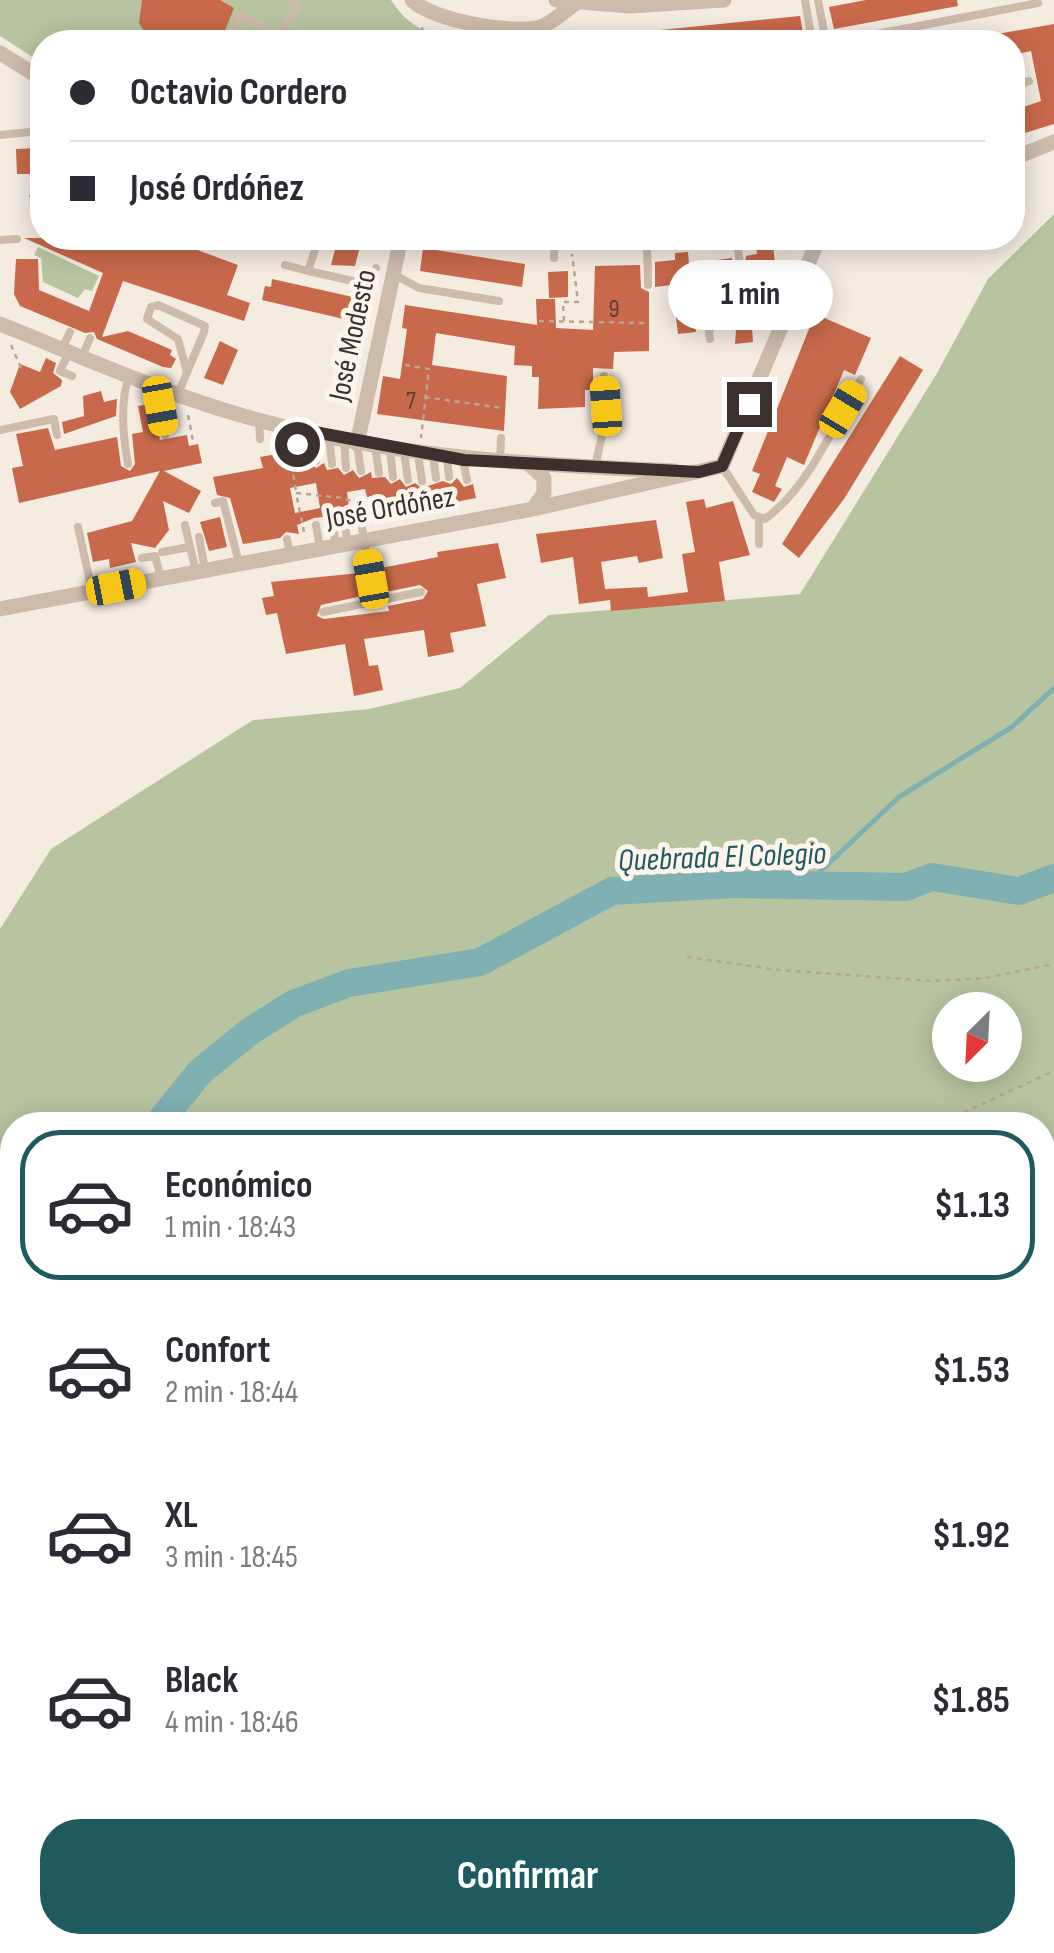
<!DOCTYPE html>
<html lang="es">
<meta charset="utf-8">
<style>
body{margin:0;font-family:"Sofia Sans Condensed",sans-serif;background:#f7f7f7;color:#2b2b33;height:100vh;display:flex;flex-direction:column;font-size:38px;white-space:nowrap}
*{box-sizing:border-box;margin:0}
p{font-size:32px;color:#7c7c81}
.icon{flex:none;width:55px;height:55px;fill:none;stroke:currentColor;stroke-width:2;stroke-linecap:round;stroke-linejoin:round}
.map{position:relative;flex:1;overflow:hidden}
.side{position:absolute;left:0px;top:1112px;width:1055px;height:842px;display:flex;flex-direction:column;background:#fff;border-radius:40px 40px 0 0;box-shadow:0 5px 25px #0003}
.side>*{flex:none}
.banner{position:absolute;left:30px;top:30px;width:995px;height:220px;border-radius:40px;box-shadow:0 5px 25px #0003;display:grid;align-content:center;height:220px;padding:0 40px;background:#fff}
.needle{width:65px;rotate:204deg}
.buttons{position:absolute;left:932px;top:992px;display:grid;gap:20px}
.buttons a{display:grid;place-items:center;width:90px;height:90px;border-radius:50%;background:#fff;box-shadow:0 5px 25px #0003;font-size:50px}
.end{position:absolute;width:45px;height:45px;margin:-22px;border:12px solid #3b302b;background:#fff;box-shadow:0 0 0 5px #fff}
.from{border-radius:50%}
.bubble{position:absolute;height:70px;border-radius:35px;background:#fff;box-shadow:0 5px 25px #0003;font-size:32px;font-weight:700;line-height:70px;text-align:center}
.car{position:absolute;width:30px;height:60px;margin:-30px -15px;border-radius:12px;box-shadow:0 0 8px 2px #0007;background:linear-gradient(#f5c518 24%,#345 0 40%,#f5c518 0 76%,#345 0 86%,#f5c518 0)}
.banner b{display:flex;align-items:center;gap:35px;height:95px;font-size:38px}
.banner b+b{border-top:2px solid #e1e1e2}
.banner i{width:25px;height:25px;background:#2b2b33}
ul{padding:18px 0 0;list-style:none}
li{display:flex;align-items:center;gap:30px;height:150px;margin:0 20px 15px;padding:0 20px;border:5px solid transparent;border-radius:40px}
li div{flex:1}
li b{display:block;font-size:38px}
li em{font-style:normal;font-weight:700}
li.active{border-color:#1f5a5e}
li>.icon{width:90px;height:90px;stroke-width:1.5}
.button{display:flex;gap:20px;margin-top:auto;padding:20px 40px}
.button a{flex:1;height:115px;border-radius:40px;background:#1f5a5e;color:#fff;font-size:40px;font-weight:700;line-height:115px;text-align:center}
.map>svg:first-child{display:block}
</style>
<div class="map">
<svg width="1054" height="1953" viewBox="0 0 1054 1953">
<rect width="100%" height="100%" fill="#f4ebe1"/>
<path fill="#b8c4a0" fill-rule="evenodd" d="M0 0H391C410 30 434 36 466 42H42V63L0 36Z
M1054 214V1532L1043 1541 1042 1125H12V1942L471 1943 454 1953H0V929L51 849 253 720 369 709 460 688 549 615 800 594 936 375 988 279ZM950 1010H1005V1065H950Z
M38 247 99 276 92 291 85 289 78 298 43 282 41 258 34 255Z
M1054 1791V1953H1005L1004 1943 1042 1942 1043 1809Z
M762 1943H879L892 1953H767Z"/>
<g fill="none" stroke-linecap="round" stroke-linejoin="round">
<path stroke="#7fb0b2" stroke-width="5" d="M808 883 899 797 1012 727 1054 688"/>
<path stroke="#7fb0b2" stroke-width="28" d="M157 1125 200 1072 249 1032 293 1004 349 983 480 962 612 891 731 884 906 887 932 877 1019 891 1054 878
M0 1610 12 1593"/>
</g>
<path fill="#c8694b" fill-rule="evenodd" d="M142 0H220L234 8 224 33 220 31 214 42H192L182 37 159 42 147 36 139 23Z
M866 0H957L958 6 834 29 829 7Z
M800 16 804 38 621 42V34Z
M1054 24V124L1012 137V111L1041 101 1031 51 1012 55V42H986V36Z
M38 148 39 172 42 164V203L29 197 38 174H17L16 149Z
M24 238H156L184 245 238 265 227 295 250 303 244 321 123 281 102 337 128 331 172 350 170 355 176 359 171 368 163 367 97 339 94 332 85 333 20 306 14 294 16 259H38L39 290 89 311 103 273Z
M338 238H362L355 266 331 265Z
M773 244 776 276 743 279 746 256 757 254 756 246Z
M423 248 525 264 522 287 420 271Z
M688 252 689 264 732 258V266L725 280 691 284 692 288 679 291V301L693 302 696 332 678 334 672 285 655 287V262L675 260V253Z
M640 265 641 288 649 292V351L614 352 613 369 593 368V390H585V407L538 409 539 377H532V366L514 365 515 346 436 333 432 365 507 376 504 431 377 414 383 376 400 379 407 329 402 328 405 305 537 325 536 299H555L556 328 593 330 595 266Z
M568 271V297L549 298 548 272Z
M272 279 371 301 367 316 363 315 361 323 262 300 265 286 271 287Z
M761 299 760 326 752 327 753 342 735 344 738 302Z
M815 314 871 338 855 375 844 370 804 465 787 457 775 486 782 489 774 502 752 492 760 474 752 471Z
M220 341 238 350 223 385 204 378Z
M900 356 923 370 844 499 799 558 782 544Z
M46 358 56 363 53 373 62 380 61 386 20 409 10 392 20 364 40 372Z
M101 391 104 402 117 399 116 416 64 434 62 422 84 416 83 396Z
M153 404 160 440 187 435 189 446 198 444 202 463 164 471 201 491 189 513 163 501 169 530 155 548 131 543 136 562 110 568 109 559 93 562 87 533 132 521 160 471 19 503 12 468 23 466 16 434 48 428 55 450 117 437 121 466 130 471 135 464 132 434 143 432 138 406Z
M283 453 286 465 308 461 316 468 324 463 327 470 338 468 344 475 353 470 359 478 371 472 372 478 385 477 391 484 400 479 406 487 415 483 422 488 443 481 451 484 457 478 464 487 473 484 476 498 421 509 420 504 392 503 391 498 377 501 376 495 367 497 365 489 347 492 350 514 314 518 297 525 299 534 286 532 280 538 243 544 230 498 217 495 213 477 263 468 260 457ZM316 483 320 508 295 513 290 488Z
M704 499 706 508 733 501 750 555 719 562 725 601 611 611 610 600 579 604 573 557 541 563 536 534 656 520 663 558 639 563 637 556 601 562 605 589 647 587 648 597 688 592 682 554 695 552 686 502Z
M220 517 227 547 209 551 200 522Z
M498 543 506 578 477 584 486 626 450 633 454 652 428 657 424 630 364 639 369 666 378 665 383 690 354 696 345 644 286 654 277 613 266 615 262 598 274 596 271 582 359 573 362 596 321 605 317 616 324 619 389 611 388 606 423 599 428 591 420 585 386 592 381 568 438 557 437 552Z"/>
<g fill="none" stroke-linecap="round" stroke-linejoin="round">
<path stroke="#b9a596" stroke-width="2.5" stroke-dasharray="5 5" stroke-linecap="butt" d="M420 42 423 25
M539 321 645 323
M564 321 563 302H578L572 254
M11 345 21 368
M405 365 429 369 421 438
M425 397 502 408
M188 415 193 441
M292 465 296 492
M304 532 296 493 343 498 400 517
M687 957 779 970 933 981 986 978 1054 964
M936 1125 1054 1071
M1042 1483 1054 1496
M1042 1680 1054 1672
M642 1953 655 1942"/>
<path stroke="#cdbbac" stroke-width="8" d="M805 0 812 42
M818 0 826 42
M228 42 241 15 278 37
M275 42 298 6 289 0
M835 42 1038 3
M1012 87 1029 81
M0 135 30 132
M204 238 228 245 244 242
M319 238 308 271 366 284 376 268
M647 239 648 285
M0 240 17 239
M554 258 555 238
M285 265 308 271
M393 274 419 288 499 301
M684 296 728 291
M710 339 709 331 740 267 737 238
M62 349 70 332
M69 352 60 371 72 376
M82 357 90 338
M159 388 165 435
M178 394 204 332 205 326 158 305 151 307 147 319 178 339 187 372
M259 421 260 439
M293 429 300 457
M0 430 54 419 57 435
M313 433 316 461
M329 437 332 464
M344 440 346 468
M357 444 361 471
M375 447 379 473
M390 449 393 477
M404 452 408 480
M418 454 422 481
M433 456 436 478
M447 458 449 477
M463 460 467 480
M500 462 501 438
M128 464C123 437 120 402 129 376
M722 466 754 515 765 519C809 487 834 425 861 379
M595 467 607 413 604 376
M215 503 223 501 239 563
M759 519V544
M332 521 336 545
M344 521 348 543
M361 522 375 600
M185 525 190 547
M316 525 320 548
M78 527 92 591
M199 537 205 570
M287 539 290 554
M162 552 190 547 196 571
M142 558 155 556 161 578
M323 612 421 592
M1042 1545 1054 1537
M77 1942 86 1953
M904 1942 915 1953
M957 1942 971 1953
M218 1953 234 1942"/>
<path stroke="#cdbbac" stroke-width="15" d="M412 0C431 20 516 36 543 26 554 21 566 10 576 3L573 0
M556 0 630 6 724 0
M0 53 42 79
M1012 159 1054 142
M566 238H662
M0 324C85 358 169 396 258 420 396 458 534 465 675 471
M357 444 401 238
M530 465 544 478V493L533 509
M0 609 533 509 722 466 819 238
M751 1942 757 1953"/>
<path stroke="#7d675c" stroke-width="22" d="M1042 1591 1054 1582
M1042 1628 1054 1620
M526 1953 542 1942
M583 1953 598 1942"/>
</g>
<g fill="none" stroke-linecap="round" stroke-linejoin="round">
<path stroke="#3b302b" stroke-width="12" d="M297 444 293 428 464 460 699 472 722 466 749 404"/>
</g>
<g text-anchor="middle" stroke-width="10" stroke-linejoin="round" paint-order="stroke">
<g font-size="25" fill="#5e3e33">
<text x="614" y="317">9</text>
<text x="411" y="409">7</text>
</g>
<g font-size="30" fill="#3b302b" stroke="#fbf5ee">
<text transform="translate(352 335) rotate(-78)" y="10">José Modesto</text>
<text transform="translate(390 507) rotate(-10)" y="10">José Ordóñez</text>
</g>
<g font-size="32" font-style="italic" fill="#1f5a5e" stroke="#fbf5ee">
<text transform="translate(722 856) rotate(-2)" y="11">Quebrada El Colegio</text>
</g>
</g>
</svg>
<div class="buttons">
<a><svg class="needle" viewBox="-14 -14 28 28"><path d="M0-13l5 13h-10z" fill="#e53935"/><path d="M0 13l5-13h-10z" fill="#7c7c81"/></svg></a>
</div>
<i class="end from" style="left:297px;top:444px"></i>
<i class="end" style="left:749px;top:404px"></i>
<div class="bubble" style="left:668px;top:260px;width:165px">1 min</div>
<i class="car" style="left:160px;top:406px;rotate:170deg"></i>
<i class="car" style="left:606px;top:406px;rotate:356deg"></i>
<i class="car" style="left:843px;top:409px;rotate:31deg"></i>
<i class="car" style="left:371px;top:579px;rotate:350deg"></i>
<i class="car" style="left:116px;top:587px;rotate:79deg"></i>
<div class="banner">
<b><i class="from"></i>Octavio Cordero</b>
<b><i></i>José Ordóñez</b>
</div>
<section class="side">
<ul>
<li class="active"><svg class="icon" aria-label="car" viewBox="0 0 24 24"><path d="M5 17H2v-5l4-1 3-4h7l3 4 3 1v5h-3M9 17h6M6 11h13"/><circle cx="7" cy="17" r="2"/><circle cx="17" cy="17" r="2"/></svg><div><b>Económico</b><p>1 min · 18:43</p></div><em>$1.13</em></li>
<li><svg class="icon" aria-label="car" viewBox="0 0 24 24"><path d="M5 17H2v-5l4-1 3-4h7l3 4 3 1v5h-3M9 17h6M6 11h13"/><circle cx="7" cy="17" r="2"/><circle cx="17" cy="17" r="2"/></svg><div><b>Confort</b><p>2 min · 18:44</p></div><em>$1.53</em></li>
<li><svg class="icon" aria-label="car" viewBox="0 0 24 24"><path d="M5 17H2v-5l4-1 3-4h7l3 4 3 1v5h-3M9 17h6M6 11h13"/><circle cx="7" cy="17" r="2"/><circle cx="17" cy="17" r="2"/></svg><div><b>XL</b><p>3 min · 18:45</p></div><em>$1.92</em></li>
<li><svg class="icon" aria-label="car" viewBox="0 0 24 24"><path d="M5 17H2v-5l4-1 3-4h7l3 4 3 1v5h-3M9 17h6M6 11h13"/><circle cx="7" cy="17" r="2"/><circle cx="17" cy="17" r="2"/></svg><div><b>Black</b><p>4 min · 18:46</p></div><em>$1.85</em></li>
</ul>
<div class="button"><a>Confirmar</a></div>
</section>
</div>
